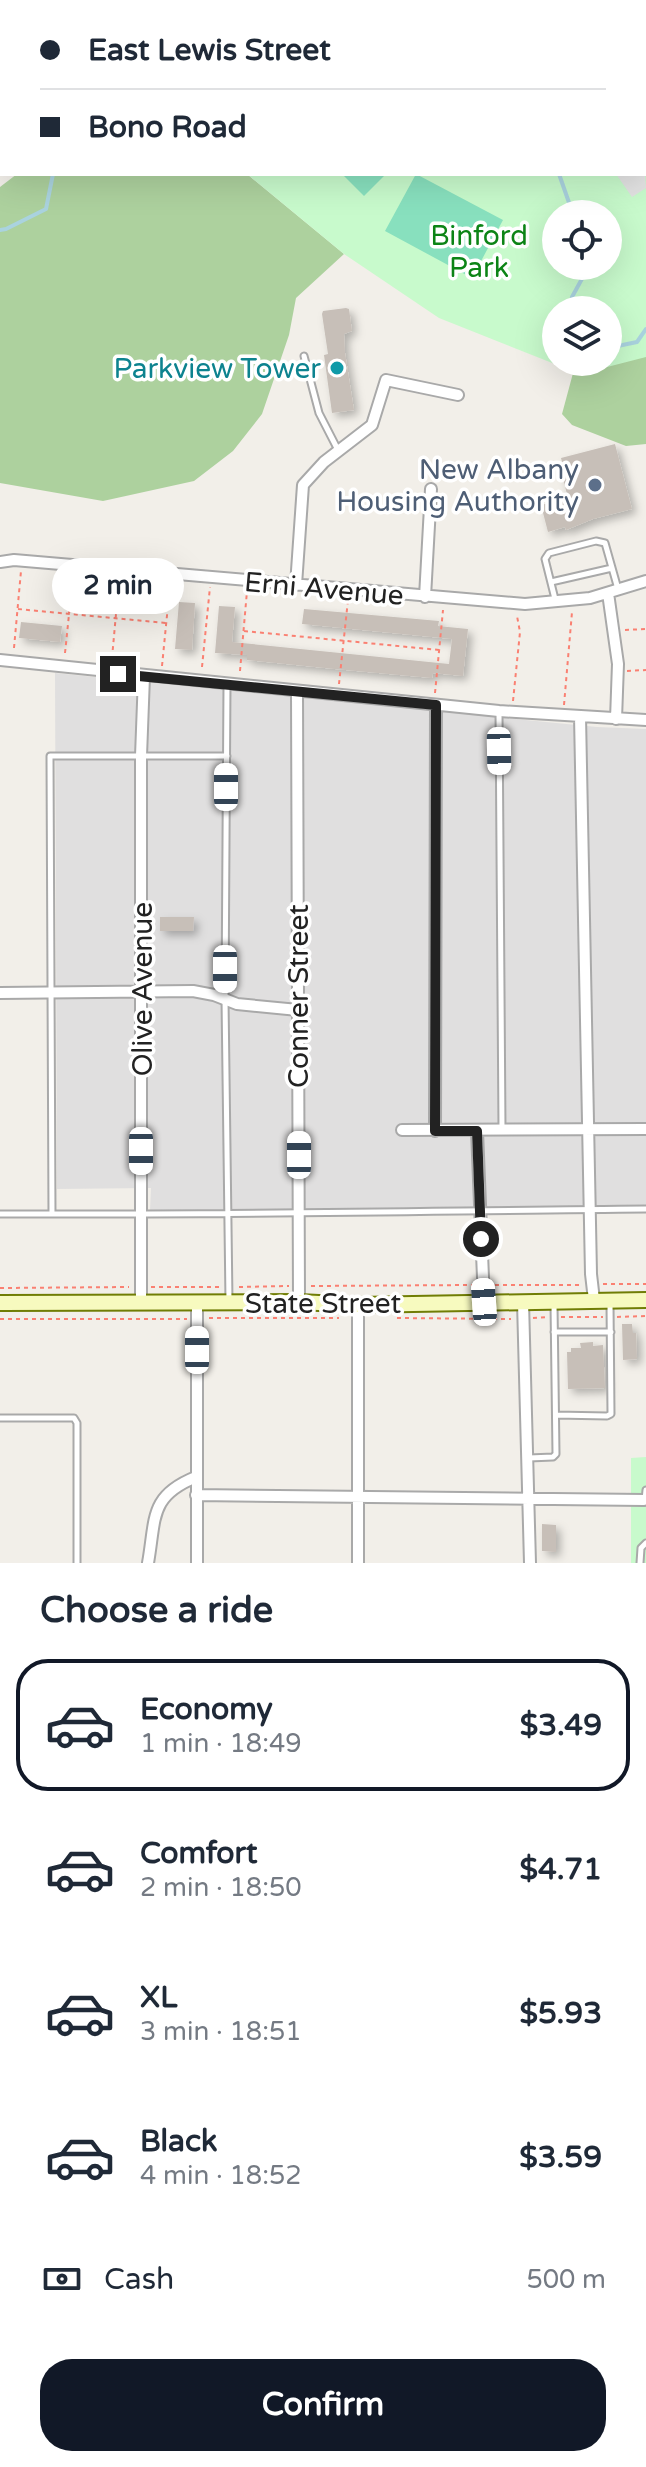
<!DOCTYPE html>
<meta charset="utf-8">
<style>
body{margin:0;font-family:"Varela Round",sans-serif;background:#f2f2f3;color:#1f2937;height:100vh;display:flex;flex-direction:column;font-size:30px;white-space:nowrap}
*{box-sizing:border-box;margin:0}
p{font-size:26px;color:#747a83}
.icon{flex:none;width:44px;height:44px;fill:none;stroke:currentColor;stroke-width:2;stroke-linecap:round;stroke-linejoin:round}
.map{position:relative;height:1563px;overflow:hidden}
.side{display:flex;flex-direction:column;background:#fff;flex:1}
.side>*{flex:none}
.hud{position:absolute;left:0px;top:0px;width:646px;height:176px;box-shadow:0 8px 32px #0002;display:grid;align-content:center;height:176px;padding:0 40px;background:#fff}
.fabs{position:absolute;left:542px;top:200px;display:grid;gap:16px}
.fabs a{display:grid;place-items:center;width:80px;height:80px;border-radius:50%;background:#fff;box-shadow:0 8px 32px #0002;font-size:40px}
.end{position:absolute;width:36px;height:36px;margin:-18px;border:10px solid #222;background:#fff;box-shadow:0 0 0 4px #fff}
.from{border-radius:50%}
.bubble{position:absolute;height:56px;border-radius:28px;background:#fff;box-shadow:0 8px 32px #0002;font-size:26px;font-weight:700;line-height:56px;text-align:center}
.car{position:absolute;width:24px;height:48px;margin:-24px -12px;border-radius:10px;box-shadow:0 0 6px 2px #0007;background:linear-gradient(#fff 24%,#345 0 40%,#fff 0 76%,#345 0 86%,#fff 0)}
.hud b{display:flex;align-items:center;gap:28px;height:76px;font-size:30px}
.hud b+b{border-top:2px solid #e0e1e3}
.hud i{width:20px;height:20px;background:#1f2937}
ul{padding:0;list-style:none}
li{display:flex;align-items:center;gap:24px;height:132px;margin:0 16px 12px;padding:0 24px;border:4px solid transparent;border-radius:32px}
li div{flex:1}
li b{display:block;font-size:30px}
li em{font-style:normal;font-weight:700}
li.current{border-color:#111827}
li>.icon{width:72px;height:72px;stroke-width:1.5}
h2{padding:0 40px;font-size:36px;line-height:96px}
.pay{display:flex;align-items:center;gap:20px;height:88px;padding:0 40px;font-size:30px}
.pay p{margin-inline-start:auto}
.button{display:flex;gap:16px;margin-top:auto;padding:16px 40px}
.button a{flex:1;height:92px;border-radius:32px;background:#111827;color:#fff;font-size:32px;font-weight:700;line-height:92px;text-align:center}
.map>svg:first-child{display:block}
</style>
<div class="map">
<svg width="646" height="1563" viewBox="0 0 646 1563">
<defs>
<filter id="shadow"><feDropShadow dx="4.5" dy="4.5" stdDeviation="4" flood-color="#0004"/></filter>
</defs>
<rect width="100%" height="100%" fill="#f2efe9"/>
<path fill="#e0dfdf" d="M55 673 597 727 646 729V1207L150 1211 151 1188 57 1189Z"/>
<path fill="#add19e" d="M17 174H247L344 254 296 298 289 335 262 414 233 451 194 481 103 501 0 483V187Z
M577 174 600 201 646 267V444L626 446 572 425 562 414 576 362H608V310H556L546 295 608 266V214H556L548 224Z"/>
<path fill="#c8facc" fill-rule="evenodd" d="M419 0H646V357L580 374 439 318 344 254 247 174H644V2H418ZM556 214H608V266H556ZM556 310H608V362H556Z
M646 1457V1563H631V1458Z"/>
<path fill="#88e0be" d="M342 174H386L364 196Z
M416 174 503 220 472 278 385 231Z"/>
<path fill="#e2e2e2" d="M644 161 646 188 632 197 616 174H644Z"/>
<g fill="none" stroke-linecap="round" stroke-linejoin="round">
<path stroke="#aad3df" stroke-width="4" d="M399 0 400 2
M196 2 200 0
M559 174 573 214
M0 230 6 229 46 209 53 174
M571 310 572 297 589 266
M608 348 637 342 646 329"/>
</g>
<path fill="#c7bfb8" filter="url(#shadow)" d="M346 308 349 309 352 331 344 334 345 353 354 410 332 413 324 355 328 354 322 314 323 311Z
M615 444 632 509 593 519 566 530 565 527 548 532 541 505 568 498 561 471 564 470 561 458Z
M179 602 195 603 192 650 175 649Z
M219 606 235 607 232 642 449 664 452 639 302 624 304 609 439 621 438 626 468 629 463 676 433 673 432 678 335 669 247 660V655L215 653Z
M21 622 62 626 60 642 19 638Z
M160 917H194L193 931H160Z
M622 1324H632L633 1333H636L637 1359 623 1360Z
M593 1342V1346L603 1345 605 1388 568 1389 567 1352H571V1348H581L580 1343Z
M542 1524 556 1525V1552L542 1551Z"/>
<g fill="none" stroke-linecap="round" stroke-linejoin="round">
<g stroke="#a9a9a9" stroke-width="9">
<path id="lane" d="M543 2V0
M569 2 570 0
M304 356 319 413 338 450
M551 582 612 568
M556 603 545 559 549 553 596 541 605 543 618 589
M227 684 225 999 229 1301
M499 712 502 1129
M0 1214C215 1215 431 1211 646 1209
M52 1214 50 756H227
M554 1332H611
M556 1415 607 1416 611 1414 610 1304
M0 1418H74L77 1423V1563
M529 1458 553 1457 556 1454 554 1305
M645 1500 646 1490
M640 1563 641 1548 646 1543"/>
</g>
<g stroke="#a9a9a9" stroke-width="14">
<path id="street" d="M0 562 14 560 525 604 590 598 646 581
M296 585 303 485 324 462 372 425 386 380 458 395
M608 593 618 664 616 719
M425 597 431 489
M0 660 499 711 646 720
M297 691 299 1302
M580 716 591 1274 594 1300
M0 993 193 991 214 995 237 1004 298 1010
M402 1130 646 1129
M435 1131 436 705
M477 1131 484 1302
M523 1302 530 1563
M141 1303V756L144 676
M196 1495 644 1500
M148 1563C156 1518 149 1496 196 1477
M197 1563V1302
M358 1563V1305"/>
</g>
<g stroke="#707d05" stroke-width="18">
<path id="secondary" d="M0 1303 299 1302 358 1305 646 1300"/>
</g>
<path stroke="#fa8072" stroke-width="2" stroke-dasharray="4 4" stroke-linecap="butt" d="M18 609 166 623
M625 630 646 629
M244 631 439 650
M14 648 21 571
M65 653 73 576
M112 658 119 581
M162 666 170 585
M202 667 210 587
M240 671 247 591
M627 671 646 670
M339 684 348 600
M435 693 443 610
M513 701 520 632 517 616
M564 705 572 612
M603 1284H646
M495 1285H581
M311 1286 473 1285
M151 1287H221
M239 1287 289 1286
M0 1288 129 1287
M561 1317H603
M617 1317 646 1316
M209 1318H339
M397 1318 511 1319
M533 1318 547 1317
M0 1319H187"/>
<use href="#lane" stroke="#fff" stroke-width="5"/>
<use href="#street" stroke="#fff" stroke-width="10"/>
<use href="#secondary" stroke="#f7fabf" stroke-width="14"/>
</g>
<g fill="none" stroke-linecap="round" stroke-linejoin="round">
<path stroke="#222" stroke-width="10" d="M118 674 436 705 435 1131H477L481 1239"/>
</g>
<circle fill="#0f9aa8" stroke="#fff" stroke-width="3" cx="337" cy="368" r="8"/>
<circle fill="#5c6f8a" stroke="#fff" stroke-width="3" cx="595" cy="485" r="8"/>
<g text-anchor="middle" stroke-width="7" stroke-linejoin="round" paint-order="stroke">
<g font-size="28" fill="#0c8416" stroke="#fff">
<text x="479" y="245">Binford<tspan x="479" dy="32">Park</tspan></text>
</g>
<g font-size="28" fill="#0d838f" stroke="#fff" text-anchor="end">
<text x="321" y="378">Parkview Tower</text>
</g>
<g font-size="28" fill="#4e5e75" stroke="#fff" text-anchor="end">
<text x="579" y="479">New Albany<tspan x="579" dy="32">Housing Authority</tspan></text>
</g>
<g font-size="28" fill="#222" stroke="#fff">
<text transform="translate(324 588) rotate(5)" y="10">Erni Avenue</text>
<text transform="translate(142 989) rotate(-90)" y="10">Olive Avenue</text>
<text transform="translate(298 996) rotate(-90)" y="10">Conner Street</text>
<text x="323" y="1313">State Street</text>
</g>
</g>
</svg>
<div class="fabs">
<a><svg class="icon" aria-label="locate" viewBox="0 0 24 24"><circle cx="12" cy="12" r="6"/><path d="M12 2v4M12 18v4M2 12h4M18 12h4"/></svg></a>
<a><svg class="icon" aria-label="layers" viewBox="0 0 24 24"><path d="M12 4l9 5-9 5-9-5zM3 14l9 5 9-5"/></svg></a>
</div>
<i class="end from" style="left:481px;top:1239px"></i>
<i class="end" style="left:118px;top:674px"></i>
<div class="bubble" style="left:52px;top:558px;width:132px">2 min</div>
<i class="car" style="left:499px;top:751px;rotate:179deg"></i>
<i class="car" style="left:226px;top:787px;rotate:0deg"></i>
<i class="car" style="left:225px;top:969px;rotate:180deg"></i>
<i class="car" style="left:141px;top:1151px;rotate:180deg"></i>
<i class="car" style="left:299px;top:1155px;rotate:0deg"></i>
<i class="car" style="left:484px;top:1302px;rotate:356deg"></i>
<i class="car" style="left:197px;top:1350px;rotate:0deg"></i>
<div class="hud">
<b><i class="from"></i>East Lewis Street</b>
<b><i></i>Bono Road</b>
</div>
</div>
<section class="side">
<h2>Choose a ride</h2>
<ul>
<li class="current"><svg class="icon" aria-label="car" viewBox="0 0 24 24"><path d="M5 17H2v-5l4-1 3-4h7l3 4 3 1v5h-3M9 17h6M6 11h13"/><circle cx="7" cy="17" r="2"/><circle cx="17" cy="17" r="2"/></svg><div><b>Economy</b><p>1 min · 18:49</p></div><em>$3.49</em></li>
<li><svg class="icon" aria-label="car" viewBox="0 0 24 24"><path d="M5 17H2v-5l4-1 3-4h7l3 4 3 1v5h-3M9 17h6M6 11h13"/><circle cx="7" cy="17" r="2"/><circle cx="17" cy="17" r="2"/></svg><div><b>Comfort</b><p>2 min · 18:50</p></div><em>$4.71</em></li>
<li><svg class="icon" aria-label="car" viewBox="0 0 24 24"><path d="M5 17H2v-5l4-1 3-4h7l3 4 3 1v5h-3M9 17h6M6 11h13"/><circle cx="7" cy="17" r="2"/><circle cx="17" cy="17" r="2"/></svg><div><b>XL</b><p>3 min · 18:51</p></div><em>$5.93</em></li>
<li><svg class="icon" aria-label="car" viewBox="0 0 24 24"><path d="M5 17H2v-5l4-1 3-4h7l3 4 3 1v5h-3M9 17h6M6 11h13"/><circle cx="7" cy="17" r="2"/><circle cx="17" cy="17" r="2"/></svg><div><b>Black</b><p>4 min · 18:52</p></div><em>$3.59</em></li>
</ul>
<div class="pay"><svg class="icon" aria-label="cash" viewBox="0 0 24 24"><path d="M3 7h18v10H3z"/><circle cx="12" cy="12" r="2"/></svg>Cash<p>500 m</p></div>
<div class="button"><a>Confirm</a></div>
</section>
